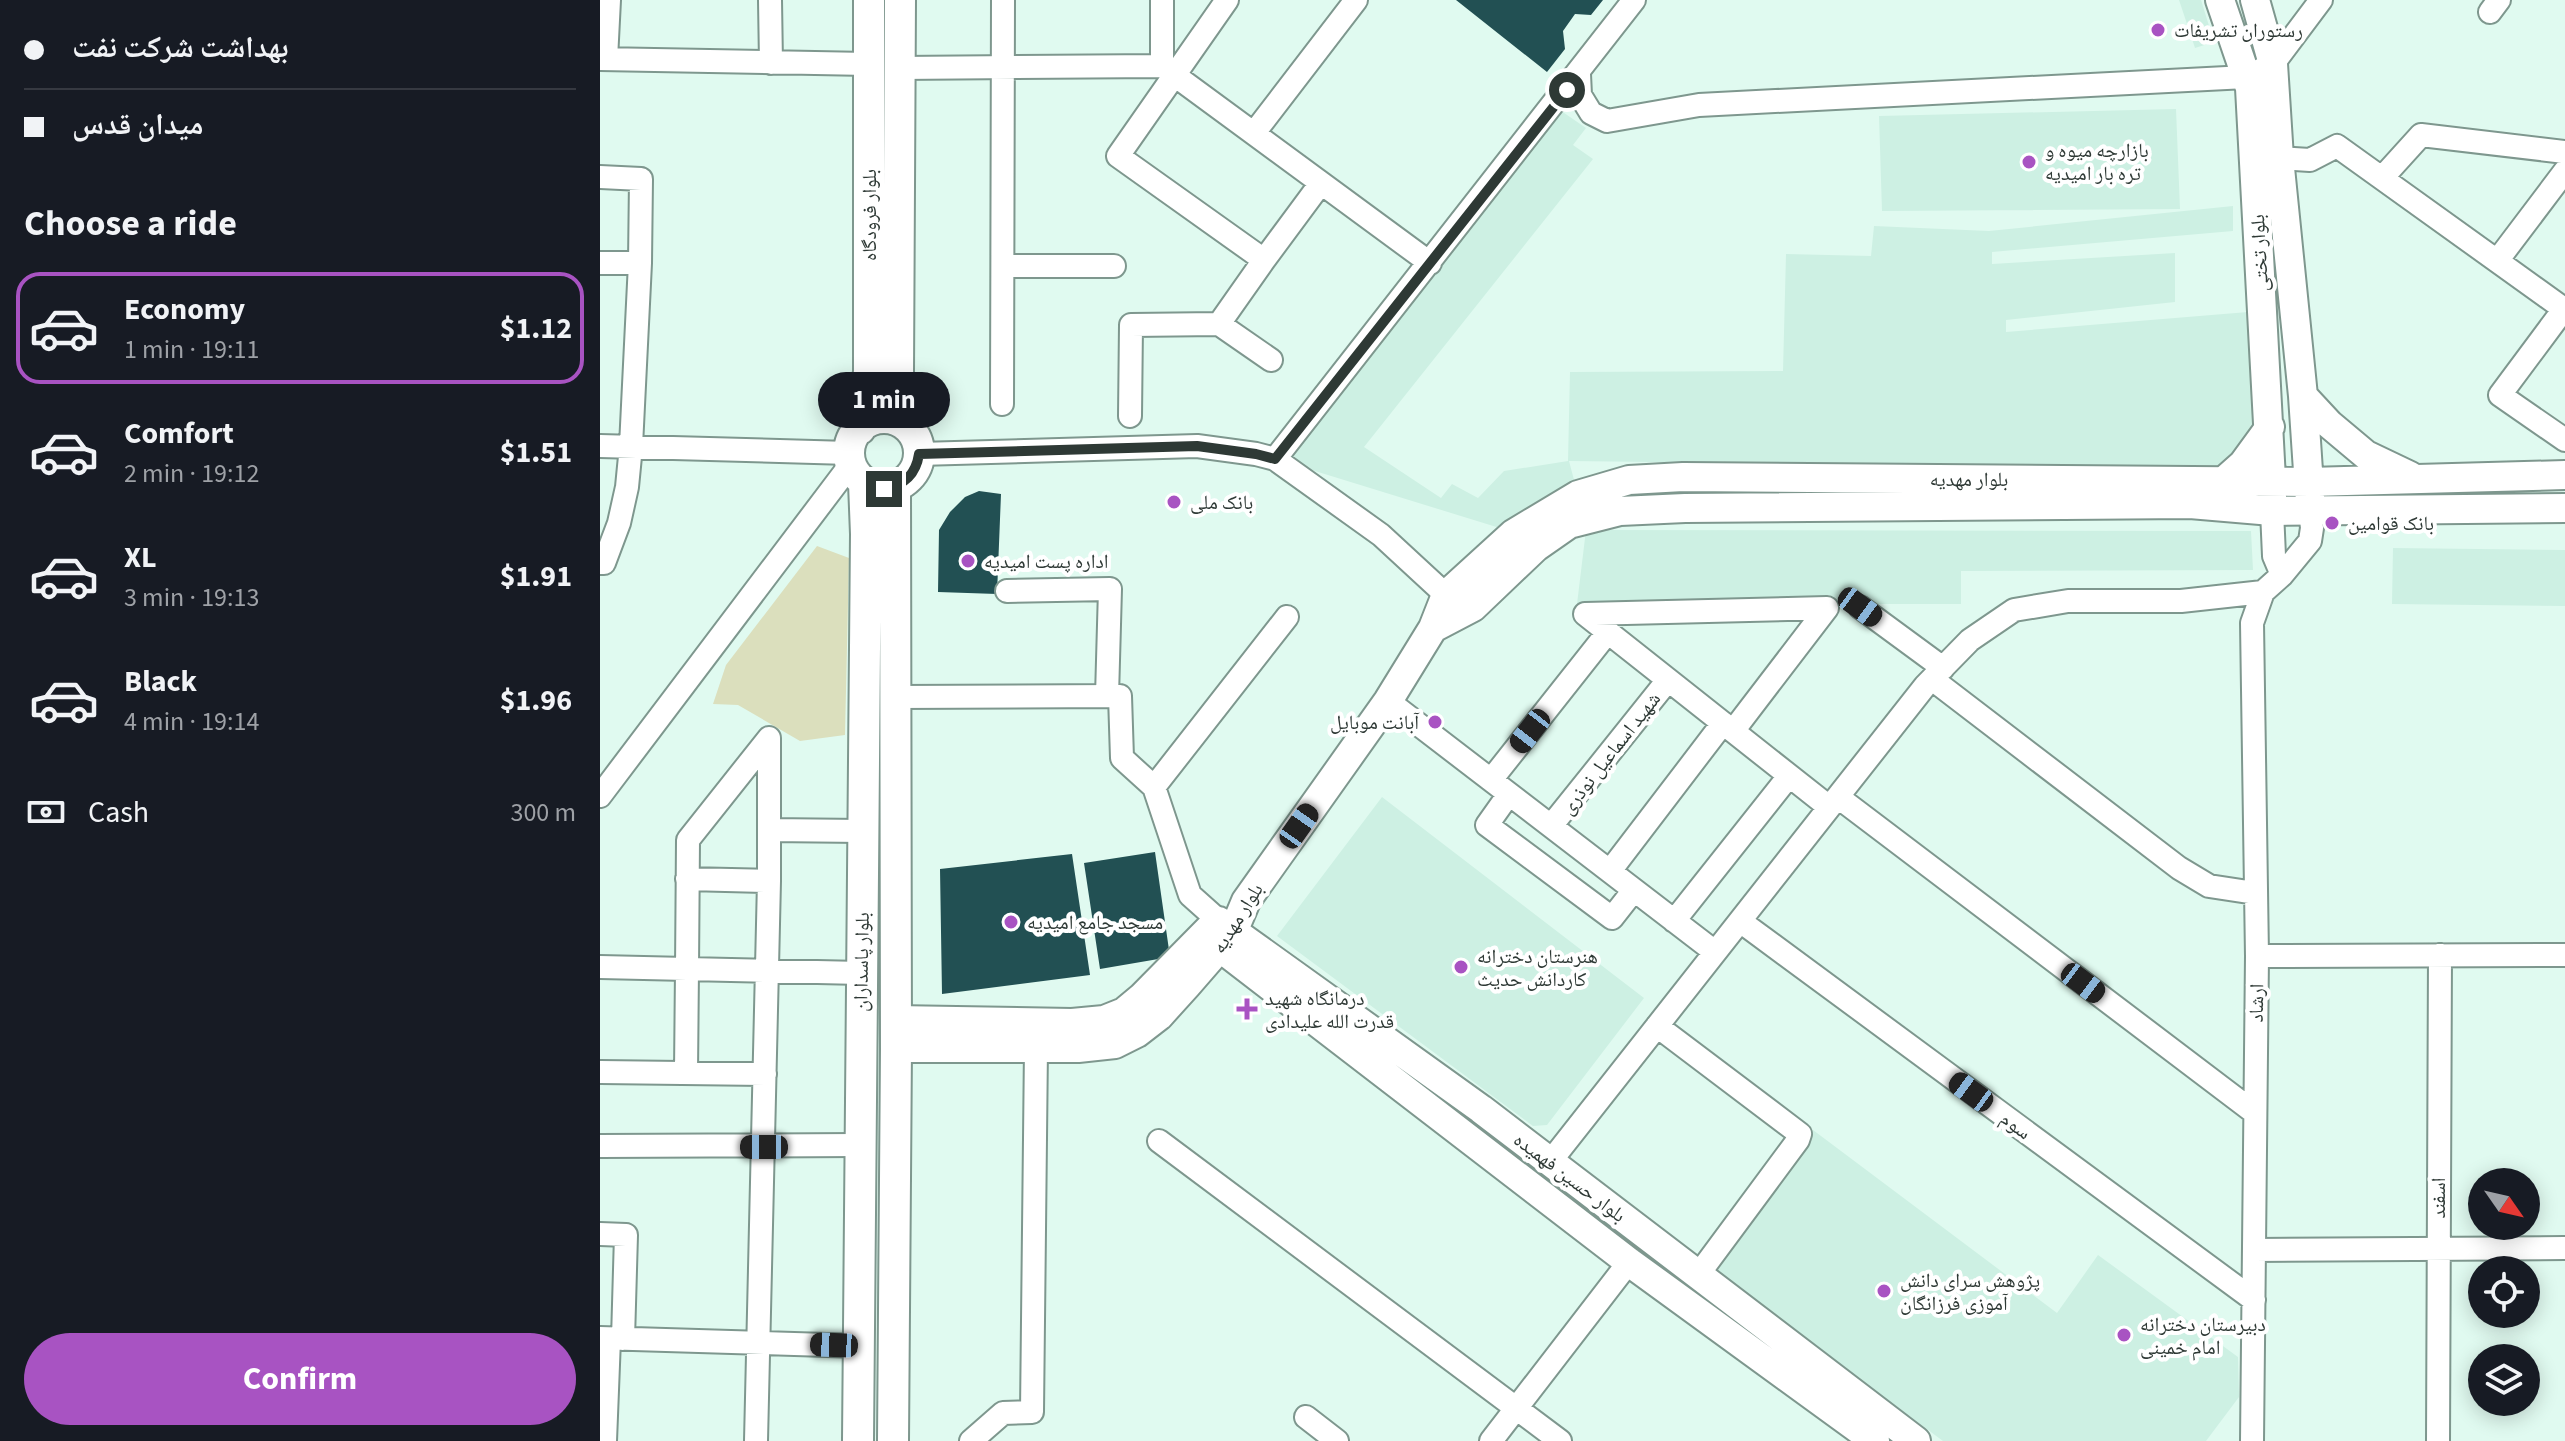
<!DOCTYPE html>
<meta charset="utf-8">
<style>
body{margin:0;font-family:"Source Sans 3","Noto Naskh Arabic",sans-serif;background:#20242c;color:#f1f3f6;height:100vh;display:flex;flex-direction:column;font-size:30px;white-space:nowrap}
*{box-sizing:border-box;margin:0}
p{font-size:26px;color:#9ea1a6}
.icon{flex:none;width:44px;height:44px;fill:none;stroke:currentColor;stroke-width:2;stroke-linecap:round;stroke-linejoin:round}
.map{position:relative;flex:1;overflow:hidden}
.sheet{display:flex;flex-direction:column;background:#171b24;width:600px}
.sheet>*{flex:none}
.banner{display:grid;align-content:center;height:176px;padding:0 24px;background:#171b24}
.needle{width:52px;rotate:124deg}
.buttons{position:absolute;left:1868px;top:1168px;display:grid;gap:16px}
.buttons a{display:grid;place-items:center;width:72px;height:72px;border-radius:50%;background:#171b24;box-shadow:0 4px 20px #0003;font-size:40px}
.end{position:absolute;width:36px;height:36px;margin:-18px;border:10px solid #2e3935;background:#fff;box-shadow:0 0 0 4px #fff}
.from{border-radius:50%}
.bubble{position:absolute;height:56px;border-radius:28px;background:#171b24;box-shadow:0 4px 20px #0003;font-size:26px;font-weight:700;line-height:56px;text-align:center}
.car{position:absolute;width:24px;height:48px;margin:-24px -12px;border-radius:10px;box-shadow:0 0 6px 2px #0007;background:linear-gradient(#222 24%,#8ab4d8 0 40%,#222 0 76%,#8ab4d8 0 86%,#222 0)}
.banner b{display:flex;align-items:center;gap:28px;height:76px;font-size:30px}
.banner b+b{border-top:2px solid #363941}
.banner i{width:20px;height:20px;background:#f1f3f6}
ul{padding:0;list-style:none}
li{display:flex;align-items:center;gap:24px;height:112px;margin:0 16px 12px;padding:0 8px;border:4px solid transparent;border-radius:24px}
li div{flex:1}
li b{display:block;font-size:30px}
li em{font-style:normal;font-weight:700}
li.current{border-color:#a853c2}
li>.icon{width:72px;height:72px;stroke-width:1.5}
h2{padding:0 24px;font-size:36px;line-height:96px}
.pay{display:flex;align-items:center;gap:20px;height:88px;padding:0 24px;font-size:30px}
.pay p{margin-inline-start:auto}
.primary-button{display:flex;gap:16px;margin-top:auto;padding:16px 24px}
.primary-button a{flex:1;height:92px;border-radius:48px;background:#a853c2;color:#fff;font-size:32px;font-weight:700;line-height:92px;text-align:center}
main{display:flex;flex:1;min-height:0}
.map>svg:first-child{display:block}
</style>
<main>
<section class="sheet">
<div class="banner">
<b><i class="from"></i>بهداشت شرکت نفت</b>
<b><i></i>میدان قدس</b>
</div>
<h2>Choose a ride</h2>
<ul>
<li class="current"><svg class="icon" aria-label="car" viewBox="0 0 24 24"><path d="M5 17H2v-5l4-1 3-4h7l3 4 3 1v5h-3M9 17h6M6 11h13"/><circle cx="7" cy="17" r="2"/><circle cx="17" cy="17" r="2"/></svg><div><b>Economy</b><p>1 min · 19:11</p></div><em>$1.12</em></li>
<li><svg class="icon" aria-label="car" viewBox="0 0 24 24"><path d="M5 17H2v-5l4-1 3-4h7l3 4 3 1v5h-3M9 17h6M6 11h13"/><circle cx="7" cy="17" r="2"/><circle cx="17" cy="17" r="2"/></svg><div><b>Comfort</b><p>2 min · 19:12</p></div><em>$1.51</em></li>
<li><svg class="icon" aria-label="car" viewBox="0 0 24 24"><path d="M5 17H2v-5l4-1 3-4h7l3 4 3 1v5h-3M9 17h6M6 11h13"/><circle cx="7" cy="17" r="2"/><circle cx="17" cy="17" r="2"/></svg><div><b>XL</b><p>3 min · 19:13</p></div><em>$1.91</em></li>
<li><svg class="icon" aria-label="car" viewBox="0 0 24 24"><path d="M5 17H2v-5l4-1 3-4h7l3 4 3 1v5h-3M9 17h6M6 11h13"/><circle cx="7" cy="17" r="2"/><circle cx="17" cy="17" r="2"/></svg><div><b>Black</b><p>4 min · 19:14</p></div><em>$1.96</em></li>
</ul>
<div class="pay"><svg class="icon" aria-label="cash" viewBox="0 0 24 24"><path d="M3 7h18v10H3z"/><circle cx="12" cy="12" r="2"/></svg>Cash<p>300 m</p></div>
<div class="primary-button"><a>Confirm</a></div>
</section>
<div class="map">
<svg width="1965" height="1441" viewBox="0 0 1965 1441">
<rect width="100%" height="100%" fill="#e0faf0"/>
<path fill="#cdf0e3" d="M1579 0H1601L1614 42 1595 48Z
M954 106 986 128 973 145 993 159 764 447 841 498 852 484 878 498 904 471 968 461 970 372 1183 371 1186 254 1271 256 1274 226 1389 231 1633 206V231L1392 252V264L1575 253V302L1406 320V332L1648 312 1657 420 1621 469 969 461 978 495 903 529 676 459Z
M1576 109 1580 209 1282 211 1279 116Z
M986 530 1651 531 1653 570 1361 571V604H977Z
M1793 548 1965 550V606L1792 604Z
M782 797 1044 998 947 1125 933 1126 677 936Z
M1213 1130 1457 1313 1498 1255 1638 1357 1639 1397 1606 1441H1343L1110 1268Z"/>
<path fill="#dbdfbd" d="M217 546 249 558 245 735 200 741 138 705 113 704 126 665Z"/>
<path fill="#225053" d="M856 0H1003L991 15 975 14 963 31 965 49 947 72Z
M379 491 401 494 397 594 338 592 339 530 350 512 365 497Z
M555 852 570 957 500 969 484 863Z
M472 854 490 975 342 994 340 869Z"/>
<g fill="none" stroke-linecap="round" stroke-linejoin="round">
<g stroke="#7e978e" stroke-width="26">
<path id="minor" d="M170 0 171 63
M562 0V66
M627 0 518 156 664 260 721 183
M1890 12 1899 0
M0 59 268 64
M6 59 9 0
M299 68 562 66 830 263
M979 74 980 95 991 113 1007 121 1099 105 1646 77 1673 64 1721 0
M654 133 756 0
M1679 158 1710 160 1737 146 1964 309 1900 395 1965 440
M0 177 41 179 40 263 31 446 27 487 19 523 4 563H0
M1782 178 1821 135 1965 152
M1897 261 1965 171
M0 263H40
M403 266H514
M619 324 671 360
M402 404 403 0
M530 416 531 325 619 324 664 260
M0 446 249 453
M319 454 597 446 656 454 675 459 781 535 846 595
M675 459 1034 0
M1672 511 1674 556 1682 575
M407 591 510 589 507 696
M1260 607 1343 668
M1332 679 1579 868 1609 886 1655 893
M295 697 520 696 522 758 554 787
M788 701 1115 952
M1133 731 1227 608 985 614 1229 807
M891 780 1008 632
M909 794 887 825 1012 918 1034 890
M0 796 251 464
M1238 797 1655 1113
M951 826 1068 680
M169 830 263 831
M1010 871 1123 723
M87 879 169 881V738L88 840 87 969 261 973
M618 920 590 895 554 787 687 617
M1074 921 1189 776
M1140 921 1654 1300
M1657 956 1965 955
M0 967 87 969 86 1072
M1057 1026 1200 1134 1198 1140 1098 1275
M0 1072 165 1074
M559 1141 960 1441
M0 1146 260 1145
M950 1162 1325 686 1370 640 1414 610 1468 601H1581L1663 592
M0 1234 26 1235 23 1339
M1654 1250 1965 1248
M0 1338 259 1346
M706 1417 737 1441
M5 1441 9 1339
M156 1441 169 881
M371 1441 403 1413 432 1412 436 1047
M891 1441 1029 1262
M1652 1441 1657 956 1652 623 1663 592 1682 575 1710 541 1712 528 1710 510
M1838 1441 1840 955"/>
</g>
<g stroke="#7e978e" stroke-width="32">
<path id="tertiary" d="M1620 0 1650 88 1672 498
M1655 0 1673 64 1679 158 1703 396 1710 501
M1703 396 1729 424 1766 455 1810 476
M1625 480 1643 464 1670 427
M833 628 873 607 936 547 969 524 1020 511 1085 508 1590 504 1672 511 1965 508
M619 921 881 1109 1316 1441
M605 936 1029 1262 1275 1441
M295 1020 472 1023 504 1020 524 1012 542 997 616 922
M296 1048H478L515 1044 537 1033 559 1016 587 985 633 932 646 901 788 701 833 628 846 595 913 534 978 495 1029 480 1083 477 1709 482 1965 475"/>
</g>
<g stroke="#7e978e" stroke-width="34">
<path id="secondary" d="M300 0 298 374 309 428
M249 453a35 35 0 1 1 70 0a35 35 0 1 1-70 0Z
M260 429 269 372V0
M258 1441 266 534 264 483
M293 1441 296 1048 295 487"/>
</g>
<use href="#minor" stroke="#fff" stroke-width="22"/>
<use href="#tertiary" stroke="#fff" stroke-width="28"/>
<use href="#secondary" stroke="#fff" stroke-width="30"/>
</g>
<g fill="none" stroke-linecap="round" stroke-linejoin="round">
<path stroke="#2e3935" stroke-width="10" d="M284 489C305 485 316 474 319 454L597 446 656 454 675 459 967 90"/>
</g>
<g fill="#a853c2" stroke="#fff" stroke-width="3">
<circle cx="1558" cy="30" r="8"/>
<circle cx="1429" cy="162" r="8"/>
<circle cx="574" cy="502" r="8"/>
<circle cx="1732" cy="523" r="8"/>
<circle cx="368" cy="561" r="8"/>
<circle cx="835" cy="722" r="8"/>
<circle cx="411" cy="922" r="8"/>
<circle cx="861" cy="967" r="8"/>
<path d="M643 997h8v8h8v8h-8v8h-8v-8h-8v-8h8z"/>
<circle cx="1284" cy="1291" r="8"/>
<circle cx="1524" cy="1335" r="8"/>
</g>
<g text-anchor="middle" stroke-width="8" stroke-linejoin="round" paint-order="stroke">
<g font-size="20" fill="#2e3935" stroke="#fff" text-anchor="start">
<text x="1574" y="37">رستوران تشریفات</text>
<text x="1445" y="157">بازارچه میوه و<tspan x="1445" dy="23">تره بار امیدیه</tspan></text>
<text x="590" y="509">بانک ملی</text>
<text x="1748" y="530">بانک قوامین</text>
<text x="384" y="568">اداره پست امیدیه</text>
<text x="819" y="729" text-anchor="end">آبانت موبایل</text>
<text x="427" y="929">مسجد جامع امیدیه</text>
<text x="877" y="963">هنرستان دخترانه<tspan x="877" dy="23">کاردانش حدیث</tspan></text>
<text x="665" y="1005">درمانگاه شهید<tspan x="665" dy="23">قدرت الله علیدادی</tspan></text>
<text x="1300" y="1287">پژوهش سرای دانش<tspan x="1300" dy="23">آموزی فرزانگان</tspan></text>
<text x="1540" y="1331">دبیرستان دخترانه<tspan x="1540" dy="23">امام خمینی</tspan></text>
</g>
<g font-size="20" fill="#2e3935" stroke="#fff">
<text transform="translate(269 215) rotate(-90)" y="7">بلوار فرودگاه</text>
<text transform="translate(1659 253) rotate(-93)" y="7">بلوار تختی</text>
<text x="1369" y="486">بلوار مهدیه</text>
<text transform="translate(1010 753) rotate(-52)" y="7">شهید اسماعیل نوذری</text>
<text transform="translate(637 918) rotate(-58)" y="7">بلوار مهدیه</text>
<text transform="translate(261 962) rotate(-89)" y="7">بلوار پاسداران</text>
<text transform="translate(1656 1003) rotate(-89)" y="7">ارشاد</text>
<text transform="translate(1416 1125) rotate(36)" y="7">سوم</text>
<text transform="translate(970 1177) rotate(37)" y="7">بلوار حسین فهمیده</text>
<text transform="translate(1838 1198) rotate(-90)" y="7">اسفند</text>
</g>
</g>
</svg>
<div class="buttons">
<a><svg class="needle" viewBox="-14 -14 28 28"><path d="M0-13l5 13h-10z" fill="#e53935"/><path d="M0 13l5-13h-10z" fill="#9ea1a6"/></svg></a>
<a><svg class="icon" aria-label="locate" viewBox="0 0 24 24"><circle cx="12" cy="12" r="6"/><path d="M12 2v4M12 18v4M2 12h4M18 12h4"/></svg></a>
<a><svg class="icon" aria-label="layers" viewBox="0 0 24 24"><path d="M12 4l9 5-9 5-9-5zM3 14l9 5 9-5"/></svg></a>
</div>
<i class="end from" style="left:967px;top:90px"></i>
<i class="end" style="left:284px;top:489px"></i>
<div class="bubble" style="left:218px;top:372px;width:132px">1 min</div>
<i class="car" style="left:1260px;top:607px;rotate:126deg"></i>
<i class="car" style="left:930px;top:731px;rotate:218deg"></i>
<i class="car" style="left:699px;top:826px;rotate:35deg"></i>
<i class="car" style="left:1483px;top:983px;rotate:127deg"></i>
<i class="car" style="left:1371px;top:1092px;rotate:306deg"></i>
<i class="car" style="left:164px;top:1147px;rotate:270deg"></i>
<i class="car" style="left:234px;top:1345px;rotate:272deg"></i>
</div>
</main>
